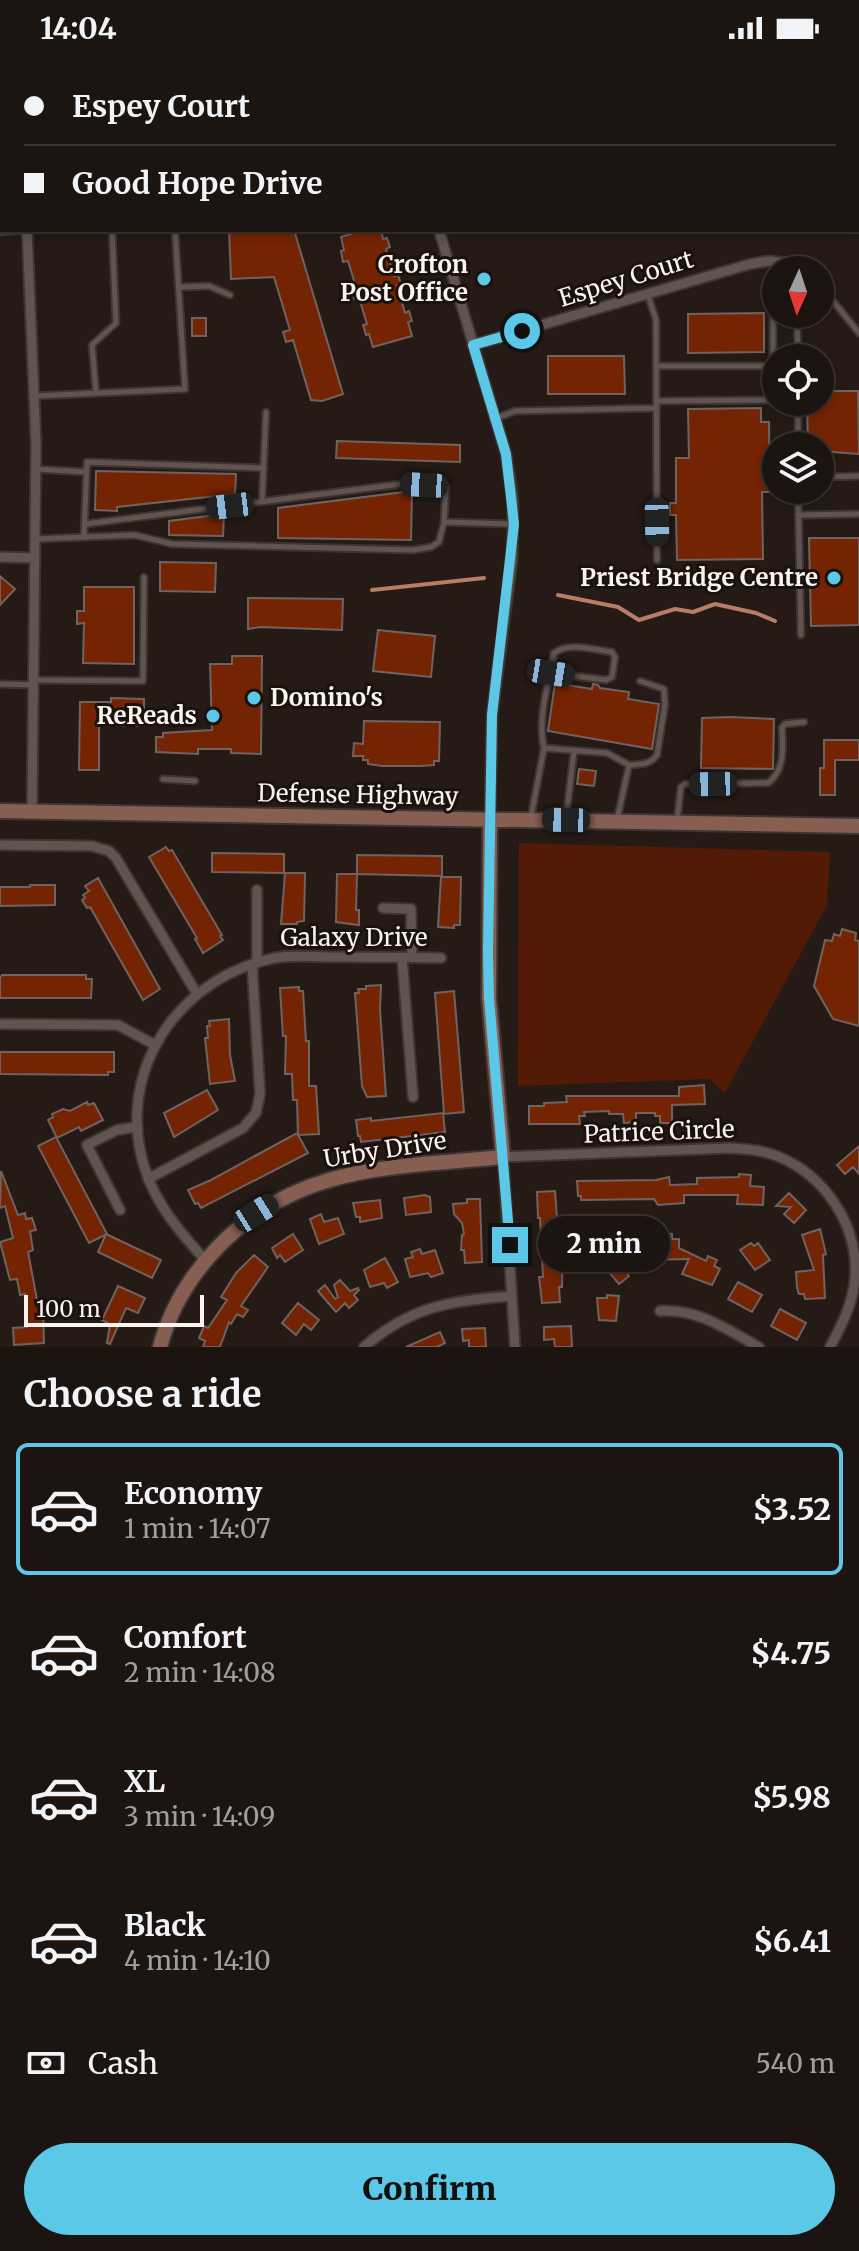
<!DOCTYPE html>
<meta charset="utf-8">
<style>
body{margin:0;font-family:Merriweather,serif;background:#251d19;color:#f1f3f6;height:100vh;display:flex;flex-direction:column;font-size:30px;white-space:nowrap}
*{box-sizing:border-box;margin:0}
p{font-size:26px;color:#a09e9f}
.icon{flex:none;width:44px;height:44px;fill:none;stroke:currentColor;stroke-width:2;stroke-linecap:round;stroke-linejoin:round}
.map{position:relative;height:1291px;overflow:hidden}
.drawer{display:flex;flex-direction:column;background:#1c1410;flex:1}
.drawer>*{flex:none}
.banner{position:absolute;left:0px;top:0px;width:860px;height:176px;box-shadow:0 4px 12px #0003,0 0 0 2px #3a3330;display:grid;align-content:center;height:176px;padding:0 24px;background:#1c1410}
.needle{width:52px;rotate:183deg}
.fabs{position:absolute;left:762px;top:200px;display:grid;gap:16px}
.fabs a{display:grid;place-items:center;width:72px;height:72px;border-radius:50%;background:#1c1410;box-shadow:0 4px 12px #0003,0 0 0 2px #3a3330;font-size:40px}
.scale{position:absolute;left:24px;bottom:20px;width:180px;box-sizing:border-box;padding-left:8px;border:4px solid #fbf3f0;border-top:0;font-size:22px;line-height:28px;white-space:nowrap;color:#fbf3f0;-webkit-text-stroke:6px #1b110d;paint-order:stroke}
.end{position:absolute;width:36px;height:36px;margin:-18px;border:10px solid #5bc8e7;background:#111;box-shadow:0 0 0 4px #111}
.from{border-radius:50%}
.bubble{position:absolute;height:56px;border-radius:28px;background:#1c1410;box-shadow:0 4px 12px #0003,0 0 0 2px #3a3330;font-size:26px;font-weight:800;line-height:56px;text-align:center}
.car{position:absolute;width:24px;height:48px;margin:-24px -12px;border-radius:10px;box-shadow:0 0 6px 2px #0007;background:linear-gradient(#222 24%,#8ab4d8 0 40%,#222 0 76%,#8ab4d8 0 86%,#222 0)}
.banner b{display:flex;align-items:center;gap:28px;height:76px;font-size:30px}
.banner b+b{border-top:2px solid #3a3330}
.banner i{width:20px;height:20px;background:#f1f3f6}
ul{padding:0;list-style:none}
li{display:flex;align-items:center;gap:24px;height:132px;margin:0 16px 12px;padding:0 8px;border:4px solid transparent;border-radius:12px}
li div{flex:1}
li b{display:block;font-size:30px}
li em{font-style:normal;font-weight:800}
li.active{border-color:#5bc8e7}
li>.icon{width:72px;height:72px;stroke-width:1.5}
h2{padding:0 24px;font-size:36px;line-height:96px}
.pay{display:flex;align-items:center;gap:20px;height:88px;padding:0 24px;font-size:30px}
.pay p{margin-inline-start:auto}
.primary-button{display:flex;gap:16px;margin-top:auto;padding:16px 24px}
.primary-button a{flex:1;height:92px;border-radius:48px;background:#5bc8e7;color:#111;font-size:32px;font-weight:800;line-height:92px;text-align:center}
.status{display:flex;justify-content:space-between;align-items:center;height:56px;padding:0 40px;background:#1c1410;direction:ltr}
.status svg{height:22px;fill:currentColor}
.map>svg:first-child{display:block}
</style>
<div class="status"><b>14:04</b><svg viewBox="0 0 49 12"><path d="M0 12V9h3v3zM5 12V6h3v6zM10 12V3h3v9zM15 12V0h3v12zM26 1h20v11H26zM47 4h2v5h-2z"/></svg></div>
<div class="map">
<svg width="859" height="1291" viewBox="0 0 859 1291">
<rect width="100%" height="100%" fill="#251a16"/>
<path fill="#531b05" d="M519 787 830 796 827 849 725 1037 709 1023 518 1030Z"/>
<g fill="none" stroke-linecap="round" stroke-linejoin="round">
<path stroke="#b87c67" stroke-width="4" d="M372 534 484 522
M558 539 618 551 639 564 675 553 693 556 715 548 756 557 775 565"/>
</g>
<path fill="#742402" stroke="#70635f" stroke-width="2" d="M229 174H294L343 338 322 345 311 344 293 284 286 286 283 276 290 274 274 221 231 223Z
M357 174H381L383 183 387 182 390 191 386 193 394 220 398 219 401 228 397 229 405 257 409 255 412 265 408 266 412 280 373 291 369 278 366 279 363 269 367 268 359 242 354 243 351 232 356 231 348 205 343 206 341 195 344 194 341 181 357 176Z
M764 257V296L688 297V258Z
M192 262H206V280H192Z
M548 300H624L625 338H548Z
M820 335H858L859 398 820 395V390H808L807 346H820Z
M761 352V366H769L770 436H762L763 503 677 504 676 459H670V447H676V402H689L688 353Z
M337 385 460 389V406L336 402Z
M96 415 236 418 235 438 117 451V455L95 454Z
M412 435 411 484 278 482V452Z
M224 458 223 480 169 479V465Z
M809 482H859V569L811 570Z
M160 506 216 507 215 536 160 535Z
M0 520 15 533 0 549Z
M84 531H134V608L83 607 84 567 77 568V555H84Z
M248 542 343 543 342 574 260 571 248 573Z
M378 574 435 580 431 621 373 615Z
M232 600H262L261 698 231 697V693H198V698L156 696V681H163V677L212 674 210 608H232Z
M555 627 592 633 593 628 598 629 600 632 629 636 628 643 659 648 652 693 548 675Z
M111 642 144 643V670L99 669V714H79L80 646H111Z
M731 661 774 663 773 713 701 712 702 662Z
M364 665 440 666 439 705H434V709L420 710H382L368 708V704H363V700H353L354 687 363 688Z
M824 684H859V704H835V739H820V712H824Z
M579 713 596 715 594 730 577 728Z
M166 791 169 795 172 794 222 879 220 880 223 884 203 897 195 883 197 882 149 801Z
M212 797 284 798V817L212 816Z
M357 799 442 800V820L357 818Z
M285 817H305L304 865 297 866V868H281Z
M337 818H357L356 854H359V869L336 866Z
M441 821H461L460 869H454V872L438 871Z
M98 822 160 933 143 944 90 851 87 852 82 844 85 842 83 839 89 835 85 830Z
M30 829H55V849L0 850V831H30Z
M842 873 856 877 855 884 859 885V970L833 963 814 930 825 884 832 885 834 878 840 880Z
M2 919H86V923H92L91 942H0V922Z
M381 929 380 954 386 1040 367 1041 362 1030 355 937H359L358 933H366V930Z
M299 931V935H303L306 985H309V1030H316L319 1078 298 1079 297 1044H293L292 1018H285L286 980H283L280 932Z
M454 935 464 1056 444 1058 435 937Z
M229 963 230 999 235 1025 210 1028 205 982H208L207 970H210L209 965Z
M0 996H114V1016H108V1019L0 1018Z
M704 1029 705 1048 672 1049V1067H660V1060H655V1057H636V1066L624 1067 623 1058H609V1055L584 1056 585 1060H579L580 1068H529V1050H544V1047L567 1046 566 1040H679V1031Z
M207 1034 218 1054 174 1081 164 1057Z
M87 1046 88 1049 94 1047 103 1064 81 1075 79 1071 57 1082 48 1064 53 1061 52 1058 63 1053 70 1055Z
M443 1057 445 1076 361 1086 360 1080H358L356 1064 371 1062V1065Z
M297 1077 308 1097 201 1152 198 1147 195 1148 188 1134 211 1124Z
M56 1081 107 1178 89 1187 38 1090Z
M859 1090V1118L853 1111 845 1118 837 1109Z
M1 1115 18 1159 25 1157 26 1163 32 1162 36 1174 30 1175 33 1194 28 1196 38 1249H43L44 1287 14 1289 13 1272 27 1271 26 1252 25 1238 20 1239 17 1223 10 1224 0 1186 13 1182 5 1150 0 1152Z
M739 1118 751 1119 750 1130 764 1131 763 1149 737 1148 738 1139H684V1147L658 1149 654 1143 581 1144V1140H578L577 1125 656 1124 669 1121 670 1129 697 1128V1122L739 1121Z
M555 1135 558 1175H563L562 1231H559L560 1246 542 1247 539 1221H543L540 1162H538L537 1136Z
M789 1137 806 1154 794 1167 784 1158 791 1151 776 1150Z
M425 1139 430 1141 431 1156 406 1159 404 1142Z
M467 1143H480L482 1206 465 1207 464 1194H461L462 1179 464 1178 462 1167 454 1158 453 1148 467 1147Z
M380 1144 382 1162 360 1166V1161H356L353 1147Z
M321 1158 324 1166 338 1162 344 1178 319 1188 310 1163Z
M820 1173 826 1198 823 1199 825 1242 805 1243 804 1238H799L797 1232 796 1216 814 1214 802 1179Z
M663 1177 672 1178V1183H679V1192L706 1205 708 1200 717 1204 714 1210 720 1213 712 1229 682 1218 689 1203 647 1204 648 1182 662 1183Z
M106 1178 161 1204 152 1222 98 1196Z
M293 1178 303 1194 285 1206 280 1199 277 1202 272 1192Z
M751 1187 754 1190 758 1187 770 1204 755 1214 740 1194Z
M622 1191 634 1204 624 1214 629 1220 619 1228 602 1208Z
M420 1193 422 1198 435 1194 443 1217 431 1221 428 1217 410 1221 405 1203 413 1201 411 1196Z
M254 1199 268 1211 241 1250 248 1254 243 1261 237 1258 231 1268 229 1266 220 1291H203L205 1285 199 1282 204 1270 208 1272 227 1244 221 1241 236 1217Z
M385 1202 398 1226 387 1232 384 1227 370 1231 364 1214Z
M340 1224 350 1235 358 1232 359 1234 354 1239 358 1244 349 1252 345 1247 336 1256 318 1235 325 1229 335 1243 338 1241 334 1229Z
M738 1226 762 1239 752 1256 728 1243Z
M118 1230 145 1242 138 1257 126 1252 110 1288 107 1287 110 1268 102 1264Z
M607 1239 619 1240 616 1265 599 1264 597 1242H607Z
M298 1247 319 1264 311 1274 304 1268 296 1279 282 1267Z
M780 1253 806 1267 797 1284 771 1270Z
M571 1270 572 1291H555L554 1283 544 1284V1271Z
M485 1272 486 1291H469V1284L463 1285 462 1273Z
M440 1276 445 1287 437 1291H406Z"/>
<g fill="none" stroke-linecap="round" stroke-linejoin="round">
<g stroke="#3d3532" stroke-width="9">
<path id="lane" d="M105 0V2
M333 0V2
M521 0 522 2
M556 0 557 2
M618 2 625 0
M0 176 26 174
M792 208 802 214
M820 229 859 277
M179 231 209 230 230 239
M648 239 656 264 657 504
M797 258 798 302
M656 310H773V259
M96 337 92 289 116 267 112 174
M35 340 185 333 175 174
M656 345 773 344V310
M497 362 515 355 657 352
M798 390V346
M36 413 86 416
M820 421 859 420
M798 434 801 579
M262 445 266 356
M798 459 859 458
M85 468 401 428 446 431 444 466 513 468
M84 480 87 406 264 412
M36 483 135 479 172 488 413 494 431 491 439 486 444 466
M34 624 143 625 144 521
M0 628 33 629
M544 692C537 661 549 627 554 597 570 585 594 594 612 596L615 601 612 621 606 624 551 617
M629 709C641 708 650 709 657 699L665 648 664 633 640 625
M163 723 195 725
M531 761 544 692 607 697 629 709 617 764
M566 763 574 695
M677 765 681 731 685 728 768 727C785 715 783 691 782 672L785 668 804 666"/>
</g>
<g stroke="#3d3532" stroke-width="13">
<path id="street" d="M20 0V2
M386 0 387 2
M27 174 36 387 32 756
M439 174 506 398 513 445 512 504 492 659 490 763
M473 289 750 208 769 205 791 207
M0 501 35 502
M0 789 92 790 109 795 116 802 197 938
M383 852 411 853 412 902
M402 901 413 1041
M257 907V834
M0 968 118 969 155 989
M148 1123 243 1072 256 1057 260 1038 252 908
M120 1154 87 1089 117 1074 136 1071
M205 1204C183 1179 162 1156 149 1124 110 1028 170 926 270 903 289 898 311 901 331 901 368 901 405 901 441 902
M660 1255C699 1253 726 1273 759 1291
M364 1291C411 1250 452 1244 512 1240
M515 1291 503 1101 729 1092C746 1093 761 1094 777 1100 825 1119 859 1170 855 1222 853 1247 842 1269 830 1291"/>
</g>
<g stroke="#3d3532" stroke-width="18">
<path id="secondary" d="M0 755 859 770
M160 1291C170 1253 191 1219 218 1191 299 1107 395 1112 503 1101L489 942 490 763"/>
</g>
<use href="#lane" stroke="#615450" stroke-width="5"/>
<use href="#street" stroke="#615450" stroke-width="9"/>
<use href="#secondary" stroke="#875f52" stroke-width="14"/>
</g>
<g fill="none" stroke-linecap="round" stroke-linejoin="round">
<path stroke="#5bc8e7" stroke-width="10" d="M510 1189 489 942 488 896 492 659 514 468 506 398 473 289 522 275"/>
</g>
<g fill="#5bc8e7" stroke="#1b110d" stroke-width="3">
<circle cx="484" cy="223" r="8"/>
<circle cx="834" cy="522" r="8"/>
<circle cx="254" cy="642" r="8"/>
<circle cx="213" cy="660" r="8"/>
</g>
<g text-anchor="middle" stroke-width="6" stroke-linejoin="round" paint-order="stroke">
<g font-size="24" font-weight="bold" fill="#fbf3f0" stroke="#1b110d" text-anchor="end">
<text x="468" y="217">Crofton<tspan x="468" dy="28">Post Office</tspan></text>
<text x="818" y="530">Priest Bridge Centre</text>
<text x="270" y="650" text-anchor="start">Domino's</text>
<text x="197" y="668">ReReads</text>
</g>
<g font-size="24" fill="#fbf3f0" stroke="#1b110d">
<text transform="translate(626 223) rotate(-17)" y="8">Espey Court</text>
<text transform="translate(358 739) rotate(1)" y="8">Defense Highway</text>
<text x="354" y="890">Galaxy Drive</text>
<text transform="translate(659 1076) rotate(-2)" y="8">Patrice Circle</text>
<text transform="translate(385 1094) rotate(-9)" y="8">Urby Drive</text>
</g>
</g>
</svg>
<div class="fabs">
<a><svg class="needle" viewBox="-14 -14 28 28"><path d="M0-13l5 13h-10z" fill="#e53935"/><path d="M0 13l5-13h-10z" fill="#a09e9f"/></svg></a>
<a><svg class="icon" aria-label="locate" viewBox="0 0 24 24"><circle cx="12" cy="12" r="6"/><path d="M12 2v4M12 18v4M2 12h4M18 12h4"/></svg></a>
<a><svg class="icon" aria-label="layers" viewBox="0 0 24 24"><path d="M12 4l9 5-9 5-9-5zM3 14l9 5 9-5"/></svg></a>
</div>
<div class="scale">100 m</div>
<i class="end from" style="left:522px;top:275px"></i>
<i class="end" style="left:510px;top:1189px"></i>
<div class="bubble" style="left:538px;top:1160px;width:132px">2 min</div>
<i class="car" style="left:424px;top:429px;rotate:273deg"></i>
<i class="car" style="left:230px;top:450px;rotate:263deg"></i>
<i class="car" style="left:657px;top:466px;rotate:179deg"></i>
<i class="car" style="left:551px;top:617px;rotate:99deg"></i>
<i class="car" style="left:713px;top:728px;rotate:269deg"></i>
<i class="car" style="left:566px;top:764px;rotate:271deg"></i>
<i class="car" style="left:256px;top:1157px;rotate:58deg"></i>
<div class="banner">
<b><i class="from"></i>Espey Court</b>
<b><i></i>Good Hope Drive</b>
</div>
</div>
<section class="drawer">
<h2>Choose a ride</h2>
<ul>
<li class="active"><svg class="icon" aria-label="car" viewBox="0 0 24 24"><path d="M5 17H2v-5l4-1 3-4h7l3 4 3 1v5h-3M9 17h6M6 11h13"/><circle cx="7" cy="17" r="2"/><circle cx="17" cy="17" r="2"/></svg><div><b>Economy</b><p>1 min · 14:07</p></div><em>$3.52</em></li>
<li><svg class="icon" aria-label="car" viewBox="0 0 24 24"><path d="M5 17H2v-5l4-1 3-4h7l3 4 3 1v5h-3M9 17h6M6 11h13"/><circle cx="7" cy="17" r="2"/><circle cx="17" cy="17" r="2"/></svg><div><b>Comfort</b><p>2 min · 14:08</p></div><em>$4.75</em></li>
<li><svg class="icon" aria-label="car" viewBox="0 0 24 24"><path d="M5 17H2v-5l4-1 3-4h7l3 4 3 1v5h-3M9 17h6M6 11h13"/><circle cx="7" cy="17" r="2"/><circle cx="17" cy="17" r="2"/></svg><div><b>XL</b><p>3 min · 14:09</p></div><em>$5.98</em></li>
<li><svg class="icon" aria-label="car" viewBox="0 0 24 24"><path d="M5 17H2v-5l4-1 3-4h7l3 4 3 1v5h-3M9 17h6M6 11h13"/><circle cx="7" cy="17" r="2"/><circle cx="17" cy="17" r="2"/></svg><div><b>Black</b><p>4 min · 14:10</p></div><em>$6.41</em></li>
</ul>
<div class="pay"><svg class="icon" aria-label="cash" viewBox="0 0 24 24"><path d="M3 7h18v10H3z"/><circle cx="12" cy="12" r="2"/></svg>Cash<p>540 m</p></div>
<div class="primary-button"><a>Confirm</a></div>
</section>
